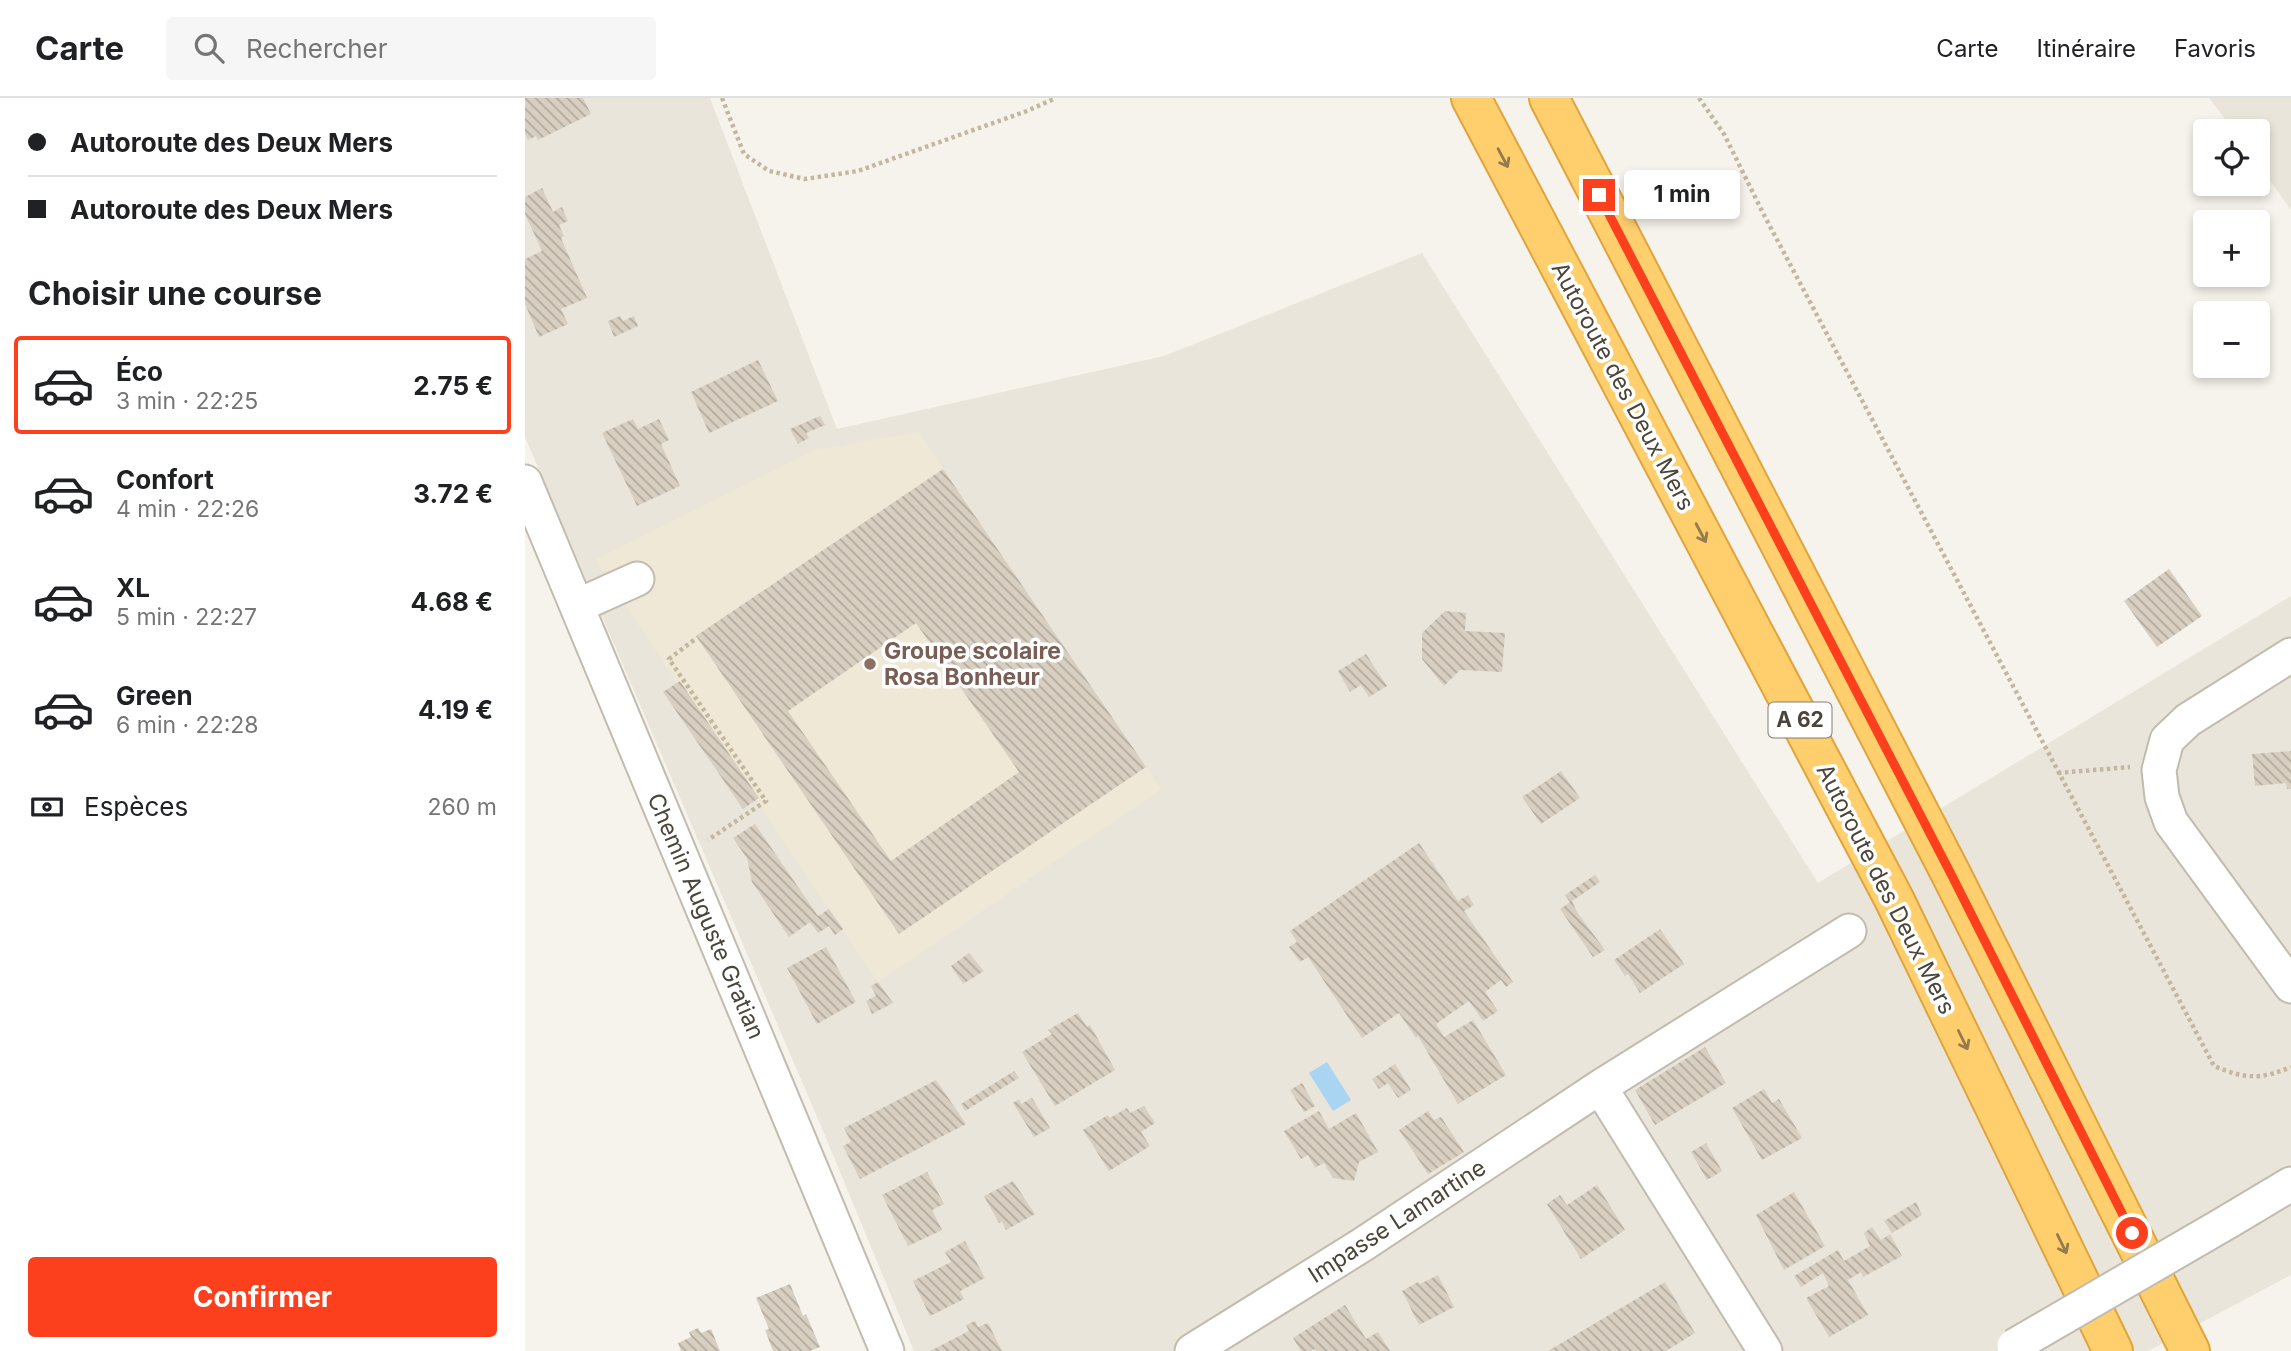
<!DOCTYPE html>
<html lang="fr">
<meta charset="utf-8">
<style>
body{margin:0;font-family:Inter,sans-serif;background:#f6f6f6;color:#202124;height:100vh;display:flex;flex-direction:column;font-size:26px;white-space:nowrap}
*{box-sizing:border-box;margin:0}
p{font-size:23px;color:#757577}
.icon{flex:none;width:38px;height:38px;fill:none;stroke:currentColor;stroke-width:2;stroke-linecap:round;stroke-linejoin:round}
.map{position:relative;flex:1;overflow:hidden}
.drawer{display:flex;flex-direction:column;background:#fff;width:525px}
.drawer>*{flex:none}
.hud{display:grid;align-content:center;height:154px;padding:0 28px;background:#fff}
.tools{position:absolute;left:1668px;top:21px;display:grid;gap:14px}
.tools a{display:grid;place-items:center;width:77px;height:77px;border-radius:7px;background:#fff;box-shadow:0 4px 10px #0003;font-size:35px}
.end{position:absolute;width:32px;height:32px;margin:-16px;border:9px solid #fc3f1d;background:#fff;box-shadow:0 0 0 4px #fff}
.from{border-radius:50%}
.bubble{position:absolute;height:49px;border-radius:7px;background:#fff;box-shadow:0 4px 10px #0003;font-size:23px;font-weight:700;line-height:49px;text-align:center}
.hud b{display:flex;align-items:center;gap:24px;height:66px;font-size:26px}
.hud b+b{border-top:2px solid #e0e0e0}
.hud i{width:18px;height:18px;background:#202124}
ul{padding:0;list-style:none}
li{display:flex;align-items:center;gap:21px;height:98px;margin:0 14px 10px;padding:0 14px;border:4px solid transparent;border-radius:7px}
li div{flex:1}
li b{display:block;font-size:26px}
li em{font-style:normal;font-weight:700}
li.current{border-color:#fc3f1d}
li>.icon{width:63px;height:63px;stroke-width:1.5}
h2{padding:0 28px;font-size:32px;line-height:84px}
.pay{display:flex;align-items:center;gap:18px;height:77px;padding:0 28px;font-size:26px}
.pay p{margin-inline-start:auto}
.cta{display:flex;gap:14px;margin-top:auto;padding:14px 28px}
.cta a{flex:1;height:80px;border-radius:7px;background:#fc3f1d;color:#fff;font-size:28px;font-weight:700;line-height:80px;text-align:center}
header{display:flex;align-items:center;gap:42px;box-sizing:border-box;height:98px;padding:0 35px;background:#fff;border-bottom:2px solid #e0e0e0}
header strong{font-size:33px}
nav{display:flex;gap:38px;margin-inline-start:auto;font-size:24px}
.search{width:490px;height:63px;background:#f6f6f6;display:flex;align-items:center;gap:18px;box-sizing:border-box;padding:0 24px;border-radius:7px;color:#757577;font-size:26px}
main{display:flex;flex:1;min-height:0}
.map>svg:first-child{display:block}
</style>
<header>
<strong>Carte</strong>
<div class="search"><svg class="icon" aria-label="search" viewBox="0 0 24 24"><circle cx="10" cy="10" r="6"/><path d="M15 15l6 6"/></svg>Rechercher</div>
<nav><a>Carte</a><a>Itinéraire</a><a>Favoris</a></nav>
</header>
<main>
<section class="drawer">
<div class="hud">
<b><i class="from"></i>Autoroute des Deux Mers</b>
<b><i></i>Autoroute des Deux Mers</b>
</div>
<h2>Choisir une course</h2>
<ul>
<li class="current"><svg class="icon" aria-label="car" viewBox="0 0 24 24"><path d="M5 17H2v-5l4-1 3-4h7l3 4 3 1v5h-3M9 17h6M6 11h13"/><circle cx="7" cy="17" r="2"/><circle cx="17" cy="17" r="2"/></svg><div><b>Éco</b><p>3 min · 22:25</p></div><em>2.75 €</em></li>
<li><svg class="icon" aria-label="car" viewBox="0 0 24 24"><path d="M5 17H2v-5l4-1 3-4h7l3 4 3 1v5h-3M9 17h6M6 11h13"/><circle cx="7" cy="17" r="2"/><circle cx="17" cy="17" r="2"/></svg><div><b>Confort</b><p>4 min · 22:26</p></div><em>3.72 €</em></li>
<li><svg class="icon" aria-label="car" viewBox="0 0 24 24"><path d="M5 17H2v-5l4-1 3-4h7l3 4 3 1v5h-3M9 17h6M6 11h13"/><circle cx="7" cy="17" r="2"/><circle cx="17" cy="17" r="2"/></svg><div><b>XL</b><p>5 min · 22:27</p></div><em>4.68 €</em></li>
<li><svg class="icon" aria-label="car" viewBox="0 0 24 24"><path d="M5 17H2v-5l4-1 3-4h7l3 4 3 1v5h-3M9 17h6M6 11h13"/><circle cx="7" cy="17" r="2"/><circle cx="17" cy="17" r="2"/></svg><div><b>Green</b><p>6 min · 22:28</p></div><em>4.19 €</em></li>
</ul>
<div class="pay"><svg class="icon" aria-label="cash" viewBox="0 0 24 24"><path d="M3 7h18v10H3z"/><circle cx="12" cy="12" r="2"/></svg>Espèces<p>260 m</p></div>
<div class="cta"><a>Confirmer</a></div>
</section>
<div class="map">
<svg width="1766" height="1253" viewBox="0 0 1766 1253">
<defs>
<pattern id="building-back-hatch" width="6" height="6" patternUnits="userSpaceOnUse" patternTransform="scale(1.75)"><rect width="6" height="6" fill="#d8cfc1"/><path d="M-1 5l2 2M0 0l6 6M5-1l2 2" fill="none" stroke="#b1aa9e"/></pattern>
</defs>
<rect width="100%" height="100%" fill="#f6f3ec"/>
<path fill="#eae5da" d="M0 0H185L312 331 639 258 897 155 1293 785 1766 498V1177L1623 1253H389L296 1028 0 339Z
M1684 0H1766V112L1733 66 1732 33H1709Z"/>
<path fill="#efe8d6" d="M394 334 636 691 353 884 70 462 290 352Z"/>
<path fill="#a9d4f2" d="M802 964 826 1002 808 1013 784 975Z"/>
<path fill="url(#building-back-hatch)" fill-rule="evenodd" d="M0 0H58L66 16 13 42 11 38 3 42 0 36Z
M17 90 28 114 37 109 43 123 34 127 39 138 36 140 62 200 36 211 43 226 14 239 0 206V161L17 153 0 116V99Z
M95 218 98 223 109 218 113 228 89 239 83 223Z
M233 262 253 303 184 335 166 294Z
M295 318 300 327 281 335 284 340 273 346 265 331Z
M108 321 113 331 134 321 144 342 136 346 155 388 112 408 77 335Z
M418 371 621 669 374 836 171 538ZM391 525 494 674 366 763 263 613Z
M1644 471 1677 518 1632 549 1599 503Z
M920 513 941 515 940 533 980 535 977 574 935 572 919 588 897 561V535Z
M841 556 862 588 844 599 836 587 825 594 813 573Z
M155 583 234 700 218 711 138 594Z
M1766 653V691H1762L1761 685 1730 688 1727 656Z
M1036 673 1055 700 1016 726 997 699Z
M230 726 293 818 304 811 318 831 310 837 304 828 293 835 285 824 264 839 227 784 222 760 208 740Z
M894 745 933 803 943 797 949 807 939 813 988 884 981 889 976 882 960 894 973 913 958 923 944 903 911 926 919 939 948 922 981 977 933 1006 893 938 891 940 874 915 837 940 783 859 775 864 764 849 772 844 765 833Z
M1070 777 1075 784 1047 803 1052 814 1080 852 1068 859 1035 811 1045 804 1040 797Z
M1135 831 1159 866 1115 895 1103 876 1100 878 1089 862Z
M301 849 331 904 292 926 262 870Z
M444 855 459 873 438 886 426 868Z
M353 884 368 905 347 916 341 903 351 898 346 888Z
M553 915 562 929 565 927 590 972 530 1008 497 954 527 936 523 932Z
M1180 949 1201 985 1130 1027 1110 992Z
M870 966 886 992 873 1000 863 985 854 991 847 981Z
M489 973 494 980 440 1013 436 1006Z
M411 982 441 1026 335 1081 318 1048 326 1044 319 1030Z
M777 985 790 1008 779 1014 765 992Z
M1239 991 1247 1005 1254 1001 1277 1040 1237 1062 1207 1010Z
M507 1000 525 1030 509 1039 488 1005 494 1001 496 1006Z
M619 1008 630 1025 616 1034 625 1048 584 1073 558 1032 583 1017 585 1020 602 1010 605 1015Z
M794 1013 804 1031 831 1015 853 1054 834 1064 829 1083 808 1080 799 1065 790 1070 783 1057 776 1061 759 1033Z
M903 1013 909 1022 916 1019 939 1054 903 1076 874 1032Z
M1181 1045 1197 1073 1182 1082 1166 1054Z
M402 1074 419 1106 407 1112 417 1132 383 1148 357 1097Z
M488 1083 510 1116 481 1132 477 1124 474 1125 459 1098Z
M1072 1087 1100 1132 1056 1161 1022 1106 1035 1097 1042 1107Z
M1269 1094 1300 1148 1259 1172 1231 1117Z
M1391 1104 1397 1117 1367 1135 1359 1123Z
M1347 1129 1356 1142 1365 1136 1377 1158 1338 1179 1336 1174 1323 1182 1343 1217 1304 1239 1281 1200 1304 1188 1298 1175 1276 1189 1269 1178 1313 1152 1319 1163 1345 1148 1339 1135Z
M440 1143 460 1180 435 1193 439 1201 405 1218 388 1183 426 1164 420 1154Z
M913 1177 929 1209 894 1227 877 1193 893 1184 895 1186Z
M1140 1184 1170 1235 1141 1253H1023Z
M265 1186 278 1218 281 1216 295 1249 285 1253H248L240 1232 244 1231 231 1200Z
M820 1207 841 1241 853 1234 865 1253H792L790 1251 786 1253H776L768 1240Z
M450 1223 453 1229 463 1225 477 1253H405L444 1233 441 1227Z
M173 1230 176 1235 186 1231 195 1253H156L153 1245 166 1239 164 1234Z"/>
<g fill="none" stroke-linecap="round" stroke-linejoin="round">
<g stroke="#c2bbae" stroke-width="37">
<path id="minor" d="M0 384 362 1253
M52 508 112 481
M1766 557 1663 622 1642 642 1634 672 1637 699 1646 724 1766 888
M1075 989 1240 1253
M1704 1123 1766 1086
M667 1253 837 1147 1075 989 1324 833"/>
</g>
<g stroke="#e0a43c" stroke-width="42">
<path id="highway" d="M946 0 1369 801 1588 1253
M1024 0 1426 776 1665 1253"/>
</g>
<path stroke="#c4b79f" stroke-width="4.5" stroke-dasharray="3.5 3.5" stroke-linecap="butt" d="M197 0 219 56 244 73 280 81 333 73 502 13 531 0
M1174 0 1199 36 1239 117 1689 968C1720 981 1735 982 1766 969
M169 542 144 561 241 703 183 742
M1533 675 1605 669"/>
<use href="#minor" stroke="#fff" stroke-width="33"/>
<use href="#highway" stroke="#ffcf6e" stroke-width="38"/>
<g stroke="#c2bbae" stroke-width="37" stroke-linecap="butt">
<path id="minor-bridge" d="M1489 1248 1704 1123"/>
</g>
<use href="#minor-bridge" stroke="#fff" stroke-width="33"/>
</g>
<defs><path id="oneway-shaft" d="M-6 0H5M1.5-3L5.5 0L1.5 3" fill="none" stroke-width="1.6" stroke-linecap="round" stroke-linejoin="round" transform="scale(1.75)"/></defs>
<g stroke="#937c4e">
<use href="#oneway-shaft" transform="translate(978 60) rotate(62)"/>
<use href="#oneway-shaft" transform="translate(1176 435) rotate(62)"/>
<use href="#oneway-shaft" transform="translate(1438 942) rotate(64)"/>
<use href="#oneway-shaft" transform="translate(1537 1146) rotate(64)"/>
</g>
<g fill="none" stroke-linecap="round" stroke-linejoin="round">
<path stroke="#fc3f1d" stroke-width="9" d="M1074 97 1426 776 1607 1135"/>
</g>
<circle fill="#8d6e63" stroke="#fff" stroke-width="2.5" cx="345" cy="566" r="7"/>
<g text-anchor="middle" stroke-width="7" stroke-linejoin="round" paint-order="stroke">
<rect fill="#fff" stroke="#817c74" stroke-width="2" x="1243.5" y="604.5" width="63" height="35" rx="5"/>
<g font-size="21" font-weight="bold" fill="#4b4439">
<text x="1275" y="629">A 62</text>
</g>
<g font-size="23" fill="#4b4439" stroke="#fff">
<text transform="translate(1098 288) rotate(62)" y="8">Autoroute des Deux Mers</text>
<text transform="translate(1361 791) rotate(63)" y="8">Autoroute des Deux Mers</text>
<text transform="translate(181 818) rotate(67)" y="8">Chemin Auguste Gratian</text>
<text transform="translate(872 1123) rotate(-33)" y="8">Impasse Lamartine</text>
</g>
<g font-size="23" font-weight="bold" fill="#785e54" stroke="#fff" text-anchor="start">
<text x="359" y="561">Groupe scolaire<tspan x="359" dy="26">Rosa Bonheur</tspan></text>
</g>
</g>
</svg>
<div class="tools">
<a><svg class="icon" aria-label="locate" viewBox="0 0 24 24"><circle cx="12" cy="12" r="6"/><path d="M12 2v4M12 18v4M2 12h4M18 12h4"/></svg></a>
<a>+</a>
<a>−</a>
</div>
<i class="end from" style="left:1607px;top:1135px"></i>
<i class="end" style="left:1074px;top:97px"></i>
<div class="bubble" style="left:1099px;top:72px;width:116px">1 min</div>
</div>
</main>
